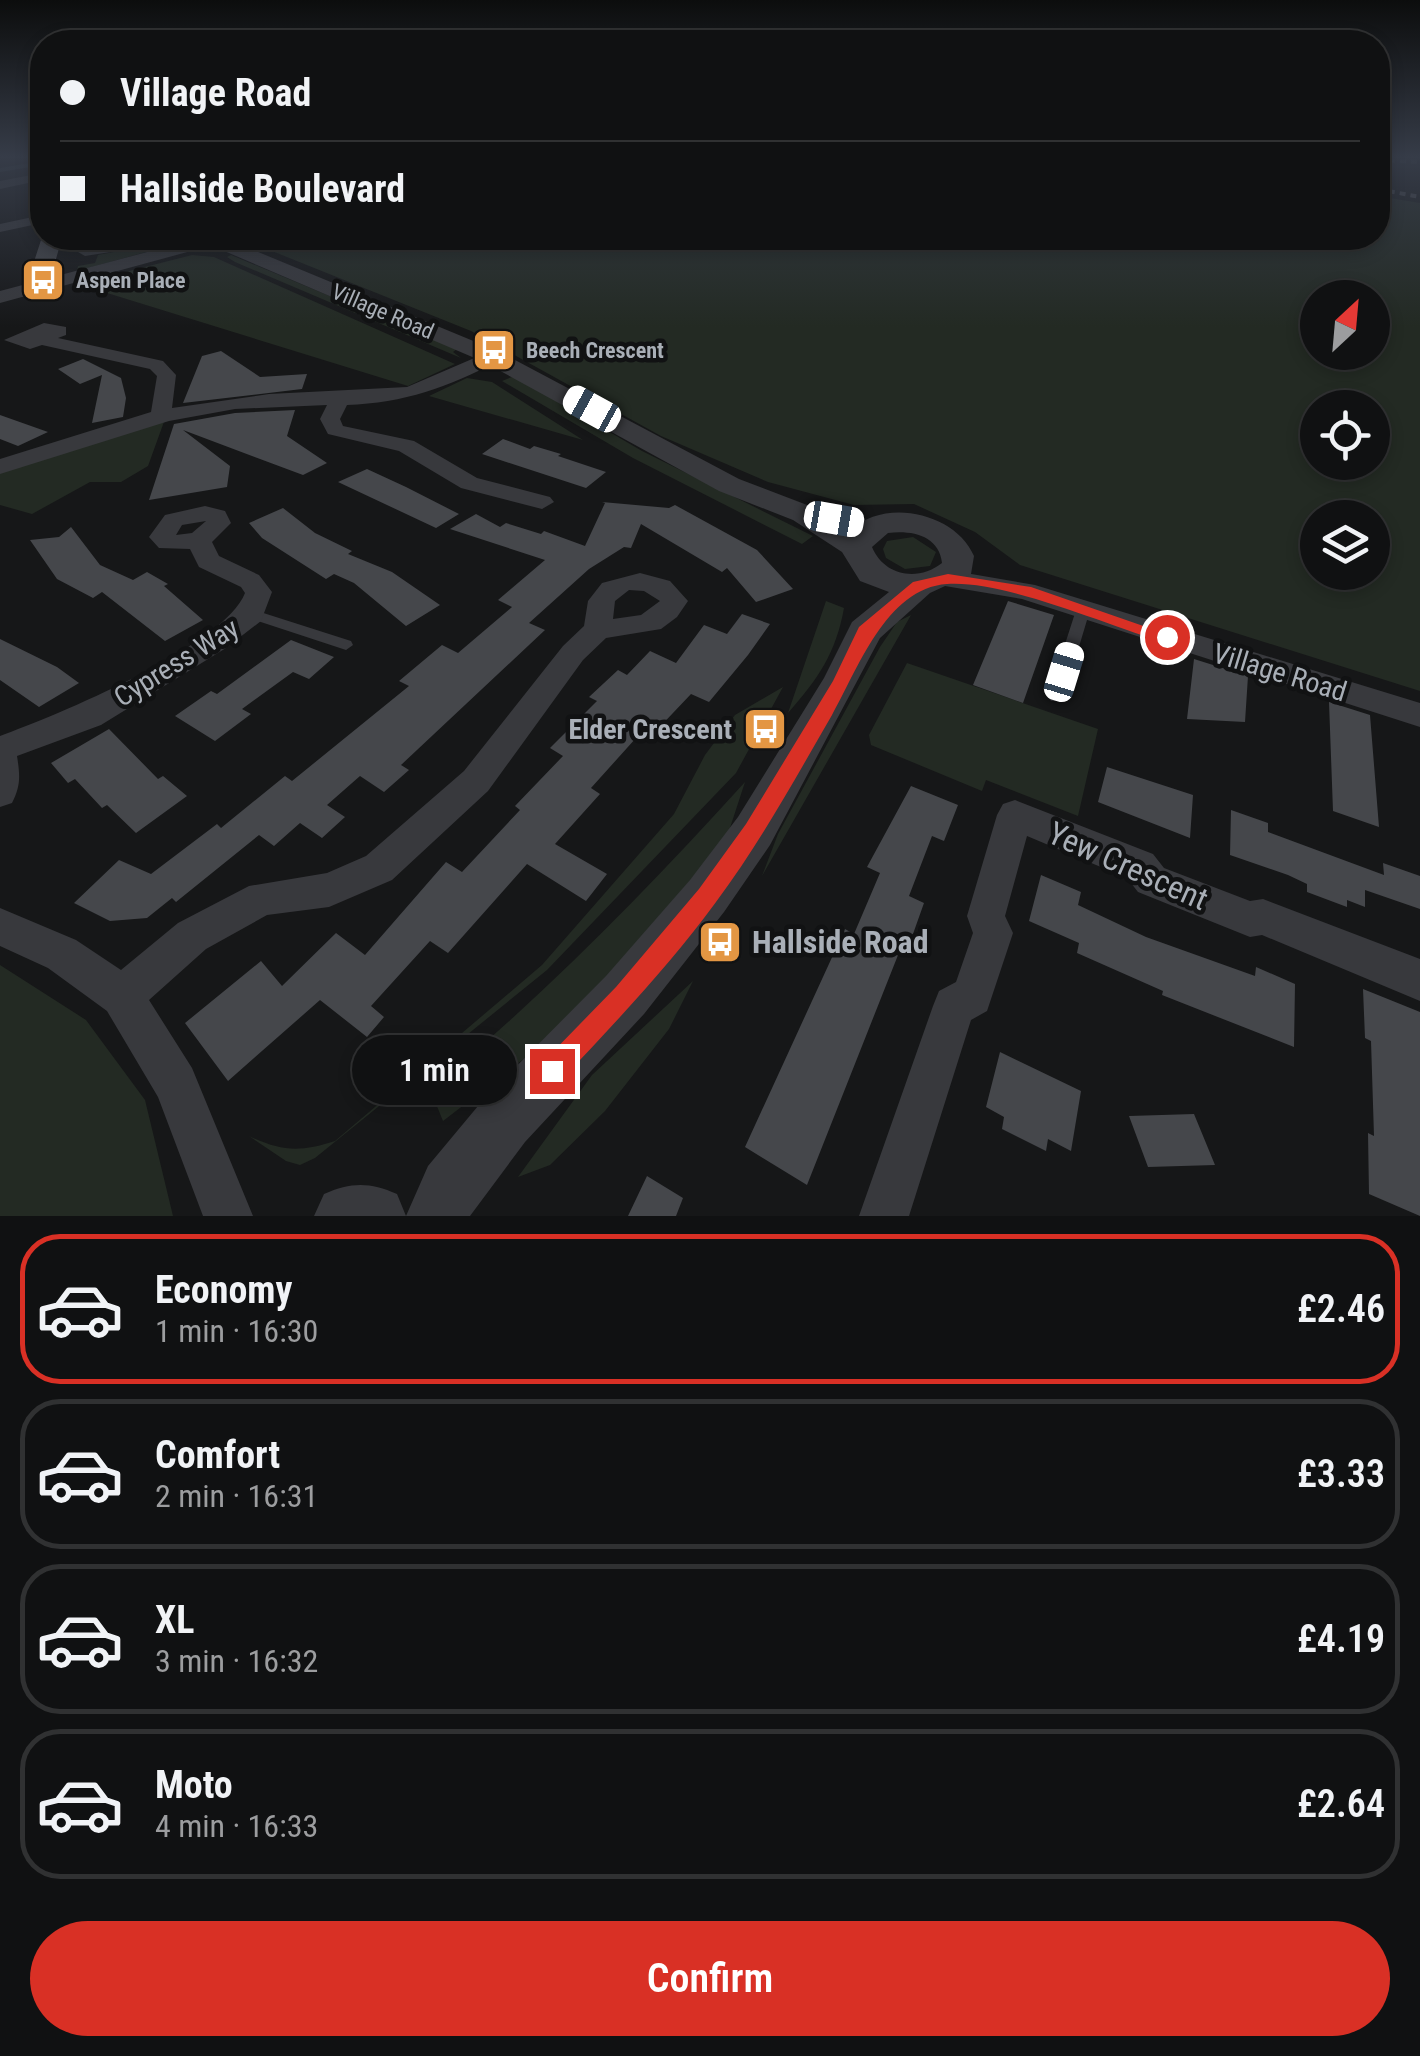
<!DOCTYPE html>
<meta charset="utf-8">
<style>
body{margin:0;font-family:"Roboto Condensed",sans-serif;background:#191a1b;color:#f1f3f6;height:100vh;display:flex;flex-direction:column;font-size:38px;white-space:nowrap}
*{box-sizing:border-box;margin:0}
p{font-size:32px;color:#9c9d9f}
.icon{flex:none;width:55px;height:55px;fill:none;stroke:currentColor;stroke-width:2;stroke-linecap:round;stroke-linejoin:round}
.map{position:relative;height:1216px;overflow:hidden}
.side{display:flex;flex-direction:column;background:#101112;flex:1}
.side>*{flex:none}
.guide{position:absolute;left:30px;top:30px;width:1360px;height:220px;border-radius:40px;box-shadow:0 5px 15px #0003,0 0 0 2px #303132;display:grid;align-content:center;height:220px;padding:0 30px;background:#101112}
.needle{width:65px;rotate:26deg}
.controls{position:absolute;left:1300px;top:280px;display:grid;gap:20px}
.controls a{display:grid;place-items:center;width:90px;height:90px;border-radius:50%;background:#101112;box-shadow:0 5px 15px #0003,0 0 0 2px #303132;font-size:50px}
.end{position:absolute;width:45px;height:45px;margin:-22px;border:12px solid #d93025;background:#fff;box-shadow:0 0 0 5px #fff}
.from{border-radius:50%}
.bubble{position:absolute;height:70px;border-radius:35px;background:#101112;box-shadow:0 5px 15px #0003,0 0 0 2px #303132;font-size:32px;font-weight:600;line-height:70px;text-align:center}
.car{position:absolute;width:30px;height:60px;margin:-30px -15px;border-radius:12px;box-shadow:0 0 8px 2px #0007;background:linear-gradient(#fff 24%,#345 0 40%,#fff 0 76%,#345 0 86%,#fff 0)}
.guide b{display:flex;align-items:center;gap:35px;height:95px;font-size:38px}
.guide b+b{border-top:2px solid #303132}
.guide i{width:25px;height:25px;background:#f1f3f6}
ul{padding:18px 0 0;list-style:none}
li{display:flex;align-items:center;gap:30px;height:150px;margin:0 20px 15px;padding:0 10px;border:5px solid #303132;border-radius:40px}
li div{flex:1}
li b{display:block;font-size:38px}
li em{font-style:normal;font-weight:600}
li.selected{border-color:#d93025}
li>.icon{width:90px;height:90px;stroke-width:1.5}
.cta{display:flex;gap:20px;margin-top:auto;padding:20px 30px}
.cta a{flex:1;height:115px;border-radius:60px;background:#d93025;color:#fff;font-size:40px;font-weight:600;line-height:115px;text-align:center}
.map>svg:first-child{display:block}
</style>
<div class="map">
<svg width="1420" height="1216" viewBox="0 0 1420 1216">
<rect width="100%" height="100%" fill="#161718"/>
<path fill="#232a23" fill-rule="evenodd" d="M1378 196 1420 203V691L1020 565 975 532 914 504 854 505 768 482 661 436 471 331 262 247 258 240 1378 238ZM1318 298H1372V352H1318ZM1318 408H1372V462H1318ZM1318 518H1372V572H1318Z
M105 238H173L146 252 77 271 78 266 95 263 98 255 119 251 100 246 107 242Z
M192 255 214 257 455 364 408 386 78 284Z
M231 255 457 349 453 352 461 358 235 262 227 257Z
M514 376 642 451 813 536 802 544 633 458 502 381Z
M467 378 492 382 583 440 429 396Z
M165 419 148 466 121 482H90L32 514 0 505V470Z
M913 537 936 552 930 566 905 569 886 558 883 549 887 541Z
M826 601 844 608C836 653 818 679 788 713Z
M911 615 762 876 778 834 880 647 897 622Z
M907 663 1098 729 1078 816 986 780 982 791 871 745 869 735Z
M783 687 736 773 547 970 315 1158 300 1165 286 1161 249 1136C282 1152 301 1152 335 1141L542 965 674 814 705 755 735 715Z
M745 782 728 834 612 976 525 1058 443 1121 432 1094 442 1080C552 987 649 888 745 782Z
M0 965 86 1020 145 1100 173 1216H0Z
M693 981 669 1029 605 1111 550 1165 518 1177 592 1075Z"/>
<g fill="none" stroke-linecap="round" stroke-linejoin="round">
<path stroke="#303b40" stroke-width="4" d="M0 170 42 163"/>
</g>
<path fill="#45474b" d="M42 237 62 238 52 273 28 280Z
M221 351 260 377 307 374 302 389 183 403 202 356Z
M83 359 121 378 126 398 123 417 92 423 102 375 80 384 58 369Z
M295 410 287 436 327 463 303 475 183 430 230 466 227 487 149 500 174 424 235 413Z
M0 415 48 432 18 446 0 439Z
M503 439 530 449 534 446 561 454 558 456 606 472 586 488 482 454Z
M367 469 406 487 459 514 436 528 338 482Z
M602 502 669 508 675 505 757 550 793 589 756 602 727 568 722 572 641 524 631 548 624 547 589 569 529 623 545 630 401 765 409 770 384 792 360 776 327 805 345 817 322 838 300 823 274 846 259 835 176 902 172 898 147 918 110 921 74 903 119 860 151 874 217 824 221 828 285 776 292 781 409 686 399 681 442 645 458 653 512 607 498 600 545 560 450 529 476 514 500 527 506 523 541 534 544 531 585 546 605 503Z
M283 508 315 533 352 551 348 554 392 572 440 605 406 626 354 583 334 574 326 579 262 538 249 523Z
M71 527 100 565 133 580 147 572 168 584 164 586 203 620 165 641 102 592 93 598 57 579 30 540 59 537Z
M1008 601 1054 615 1023 703 973 685Z
M742 614 770 624 748 655 709 702 691 694 654 733 645 728 591 788 600 794 555 844 607 874 586 901 527 864 448 953 430 941 371 1006 384 1017 367 1037 320 1000 228 1081 185 1023 261 961 282 986 336 933 365 955 446 862 462 872 520 810 515 806 563 756 550 748 597 701 589 697 618 670 627 675 650 651 676 663 704 625 727 634Z
M0 639 57 667 79 683 39 707 0 680Z
M291 640 334 657 309 679 293 672 242 709 251 714 215 741 175 716 211 691 217 694Z
M1194 659 1248 676 1245 722 1187 719Z
M1329 702 1370 715 1379 827 1333 811Z
M109 729 158 779 163 776 187 796 136 833 107 805 102 808 75 779 68 783 51 763Z
M1107 767 1193 795 1190 838 1098 802Z
M911 786 958 805 944 841 932 836 909 896 924 903 908 948 902 945 807 1185 745 1147 845 929 854 934 880 873 867 867Z
M1231 810 1268 823V832L1384 875 1383 863 1420 876V909L1365 890V907L1347 900V907L1307 892V884L1288 875 1230 855Z
M1041 875 1081 892 1078 905 1146 937 1255 976 1256 967 1295 984 1294 1047 1162 995 1163 991 1077 953 1079 943 1029 921Z
M1363 989 1420 1012V1216L1369 1194 1368 1133 1374 1136 1371 1041 1365 1038Z
M1000 1052 1081 1091 1071 1151 1048 1139 1046 1151 1002 1129 1004 1117 986 1107Z
M1194 1114 1215 1165 1148 1167 1129 1116Z
M647 1176 683 1198 676 1216H628Z"/>
<g fill="none" stroke-linecap="round" stroke-linejoin="round">
<path fill="#38393d" fill-rule="evenodd" d="M1083 605 1090 610 1064 697 1061 701H1051L1048 697 1076 610Z
M251 609 351 641 353 645 346 650 246 617 244 614 246 611Z"/>
<path fill="#38393d" fill-rule="evenodd" d="M42 173V180L0 189V181Z
M42 215V223L0 232V224Z
M112 244 119 248 117 251 85 256 78 252Z
M44 323 66 327V335L58 338 163 361 176 375 172 408 269 394 407 387 486 353H498V361C449 387 404 403 347 405L340 419 343 426 414 441 477 478 550 497 554 502 542 509 461 488 399 451 328 434 320 419 327 405 235 409 169 421 0 474V459L151 412 157 376 150 369 42 345 30 349 4 340Z
M205 506 225 511 231 523 212 542 219 556 259 575 272 592 261 621 226 648 101 725 17 756C20 775 21 786 12 803L0 807V736C55 716 225 646 245 593L241 587 199 567 190 549 159 548 149 537 165 515ZM206 521 192 533 176 535 182 525Z
M948 570 1035 585 1420 703V727L1022 599 939 585 935 579Z
M640 573 670 581 688 601 677 617 661 629 606 638 583 660 488 791 392 880 329 907 267 915 206 949 149 1000 192 1068 253 1216H203L158 1097 107 1011 48 968 0 946V908L76 940 121 970 178 923 249 886 327 873 366 856 464 771 563 646 584 626 588 601 602 583ZM629 590 644 591 660 601 641 615 613 619 615 601Z
M1015 800 1153 854 1164 868 1250 901 1263 899 1420 959V1001L1262 935 1250 937 1138 892 1127 878 1027 836 1005 916 1013 933 987 1011 971 1020 909 1216H859L933 1006 939 991 956 982 973 933 967 916 997 815 1003 804Z"/>
<path fill="#38393d" fill-rule="evenodd" d="M185 242 191 243V251L0 303V291Z
M222 242H234L500 352 739 479 815 508 851 530C885 497 956 513 974 556L971 574 930 593 880 638 770 845 724 912 644 1014 525 1142 470 1216H314L324 1194C351 1182 370 1182 397 1194L406 1216 428 1166 483 1100 606 976 690 880 738 817 824 678 852 622 889 592 860 581 842 552 793 520 719 491 484 362 222 250ZM888 533C913 530 939 536 942 563 918 582 884 576 872 547Z"/>
<path stroke="#4f5156" stroke-width="4" stroke-dasharray="6 5" stroke-linecap="butt" d="M1378 160 1420 162
M1378 189 1420 197"/>
</g>
<linearGradient id="sky" x2="0" y2="1"><stop stop-color="#0c0d0d"/><stop offset="0.48" stop-color="#363c48"/><stop offset="1" stop-color="#363c48" stop-opacity="0"/></linearGradient>
<rect width="1420" height="327" fill="url(#sky)"/>
<path fill="#d93025" d="M948 574 1031 587 1175 637 1167 643C1108 626 1006 580 947 584 886 588 857 671 832 715 795 779 760 843 716 902 669 966 615 1023 561 1080L552 1084 543 1080 539 1071 543 1062 616 987 699 889 746 824 833 681 859 627 913 582Z"/>
<defs>
<g id="bus-square" transform="scale(2.25)"><rect x="-9" y="-9" width="18" height="18" rx="4" fill="#e39643" stroke="#111213"/><path d="M-5-6H5V4H4V6H2V4H-2V6H-4V4H-5ZM-3.5-4V0h7V-4ZM-3.5 1.2v1.5H-2V1.2ZM2 1.2v1.5H3.5V1.2Z" fill="#fff"/></g>
</defs>
<g fill-rule="evenodd">
<use href="#bus-square" x="43" y="280"/>
<use href="#bus-square" x="494" y="350"/>
<use href="#bus-square" x="765" y="729"/>
<use href="#bus-square" x="720" y="942"/>
</g>
<g text-anchor="middle" stroke-width="9" stroke-linejoin="round" paint-order="stroke">
<g font-size="22" font-weight="bold" fill="#a9afb7" stroke="#111213" text-anchor="start">
<text x="76" y="288">Aspen Place</text>
<text x="526" y="358">Beech Crescent</text>
</g>
<g font-size="22" fill="#a9afb7" stroke="#111213">
<text transform="translate(383 311) rotate(23)" y="8">Village Road</text>
</g>
<g font-size="28" fill="#a9afb7" stroke="#111213">
<text transform="translate(176 662) rotate(-32)" y="10">Cypress Way</text>
<text transform="translate(1280 672) rotate(17)" y="10">Village Road</text>
</g>
<g font-size="28" font-weight="bold" fill="#a9afb7" stroke="#111213" text-anchor="end">
<text x="732" y="739">Elder Crescent</text>
</g>
<g font-size="32" fill="#a9afb7" stroke="#111213">
<text transform="translate(1128 866) rotate(24)" y="11">Yew Crescent</text>
</g>
<g font-size="32" font-weight="bold" fill="#a9afb7" stroke="#111213" text-anchor="start">
<text x="752" y="953">Hallside Road</text>
</g>
</g>
</svg>
<div class="controls">
<a><svg class="needle" viewBox="-14 -14 28 28"><path d="M0-13l5 13h-10z" fill="#e53935"/><path d="M0 13l5-13h-10z" fill="#9c9d9f"/></svg></a>
<a><svg class="icon" aria-label="locate" viewBox="0 0 24 24"><circle cx="12" cy="12" r="6"/><path d="M12 2v4M12 18v4M2 12h4M18 12h4"/></svg></a>
<a><svg class="icon" aria-label="layers" viewBox="0 0 24 24"><path d="M12 4l9 5-9 5-9-5zM3 14l9 5 9-5"/></svg></a>
</div>
<i class="end from" style="left:1167px;top:637px"></i>
<i class="end" style="left:552px;top:1071px"></i>
<div class="bubble" style="left:352px;top:1035px;width:165px">1 min</div>
<i class="car" style="left:592px;top:409px;rotate:299deg"></i>
<i class="car" style="left:834px;top:519px;rotate:100deg"></i>
<i class="car" style="left:1064px;top:672px;rotate:17deg"></i>
<div class="guide">
<b><i class="from"></i>Village Road</b>
<b><i></i>Hallside Boulevard</b>
</div>
</div>
<section class="side">
<ul>
<li class="selected"><svg class="icon" aria-label="car" viewBox="0 0 24 24"><path d="M5 17H2v-5l4-1 3-4h7l3 4 3 1v5h-3M9 17h6M6 11h13"/><circle cx="7" cy="17" r="2"/><circle cx="17" cy="17" r="2"/></svg><div><b>Economy</b><p>1 min · 16:30</p></div><em>£2.46</em></li>
<li><svg class="icon" aria-label="car" viewBox="0 0 24 24"><path d="M5 17H2v-5l4-1 3-4h7l3 4 3 1v5h-3M9 17h6M6 11h13"/><circle cx="7" cy="17" r="2"/><circle cx="17" cy="17" r="2"/></svg><div><b>Comfort</b><p>2 min · 16:31</p></div><em>£3.33</em></li>
<li><svg class="icon" aria-label="car" viewBox="0 0 24 24"><path d="M5 17H2v-5l4-1 3-4h7l3 4 3 1v5h-3M9 17h6M6 11h13"/><circle cx="7" cy="17" r="2"/><circle cx="17" cy="17" r="2"/></svg><div><b>XL</b><p>3 min · 16:32</p></div><em>£4.19</em></li>
<li><svg class="icon" aria-label="car" viewBox="0 0 24 24"><path d="M5 17H2v-5l4-1 3-4h7l3 4 3 1v5h-3M9 17h6M6 11h13"/><circle cx="7" cy="17" r="2"/><circle cx="17" cy="17" r="2"/></svg><div><b>Moto</b><p>4 min · 16:33</p></div><em>£2.64</em></li>
</ul>
<div class="cta"><a>Confirm</a></div>
</section>
